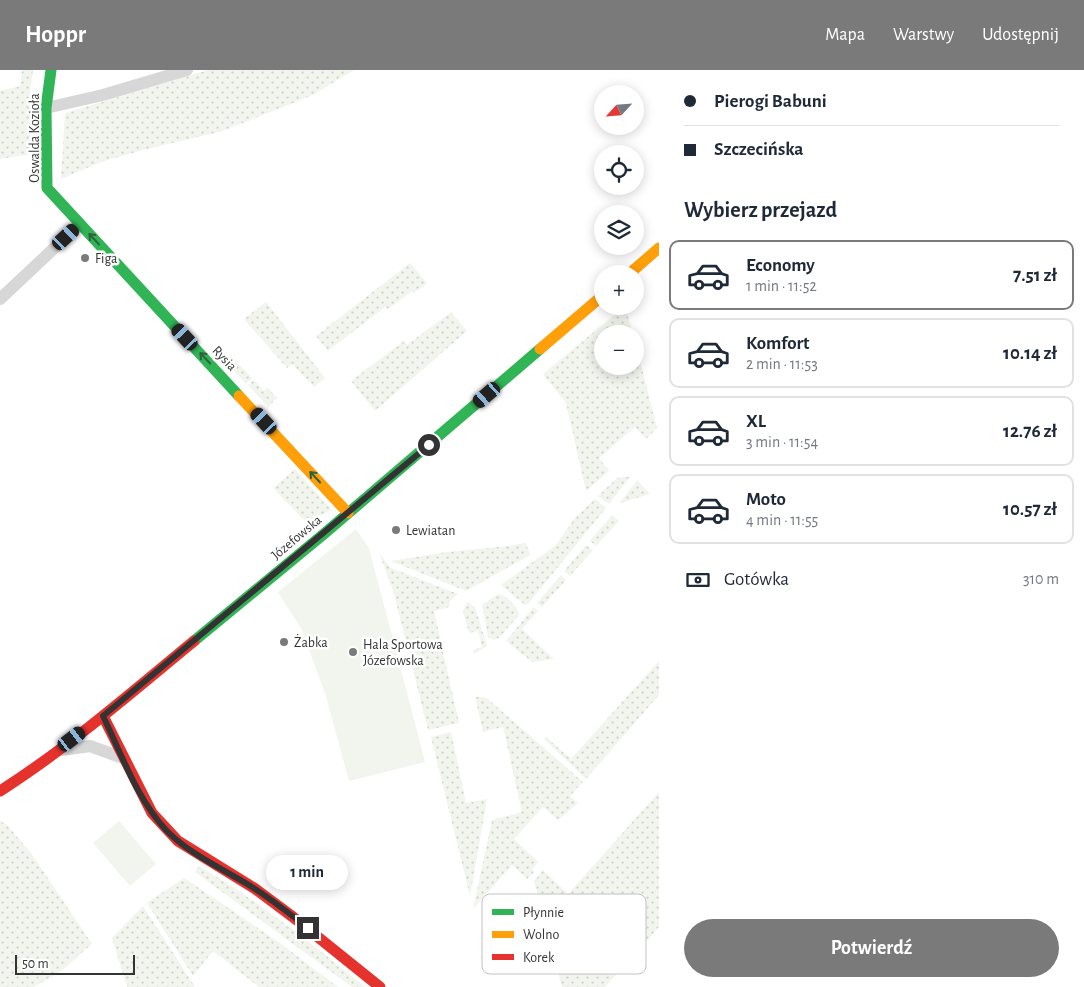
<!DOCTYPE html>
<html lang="pl">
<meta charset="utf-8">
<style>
body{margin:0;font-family:"Alegreya Sans",sans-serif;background:#f6f6f7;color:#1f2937;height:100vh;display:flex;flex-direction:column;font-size:19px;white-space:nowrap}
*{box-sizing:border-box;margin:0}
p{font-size:16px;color:#747a83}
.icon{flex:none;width:28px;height:28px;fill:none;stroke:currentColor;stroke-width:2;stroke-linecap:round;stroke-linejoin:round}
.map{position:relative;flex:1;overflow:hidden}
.details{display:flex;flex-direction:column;background:#fff;width:425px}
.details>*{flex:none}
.guide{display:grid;align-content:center;height:110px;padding:0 25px;background:#fff}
.needle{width:32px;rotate:244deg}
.buttons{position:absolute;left:594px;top:15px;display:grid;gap:10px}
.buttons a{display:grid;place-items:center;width:50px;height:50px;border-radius:50%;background:#fff;box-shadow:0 2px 12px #0003;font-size:25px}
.scale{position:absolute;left:15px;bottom:12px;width:120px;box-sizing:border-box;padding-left:5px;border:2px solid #333;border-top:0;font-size:14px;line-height:18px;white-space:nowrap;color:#333;-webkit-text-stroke:4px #fff;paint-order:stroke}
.end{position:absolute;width:22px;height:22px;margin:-11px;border:6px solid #333;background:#fff;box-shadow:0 0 0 2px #fff}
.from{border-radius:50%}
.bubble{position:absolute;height:35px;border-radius:18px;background:#fff;box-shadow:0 2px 12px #0003;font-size:16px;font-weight:600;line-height:35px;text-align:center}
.car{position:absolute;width:15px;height:30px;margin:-15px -8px;border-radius:6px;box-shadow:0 0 4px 1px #0007;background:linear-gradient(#222 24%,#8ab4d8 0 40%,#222 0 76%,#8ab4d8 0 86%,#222 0)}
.guide b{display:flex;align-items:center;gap:18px;height:48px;font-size:19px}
.guide b+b{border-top:1px solid #e0e1e3}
.guide i{width:12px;height:12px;background:#1f2937}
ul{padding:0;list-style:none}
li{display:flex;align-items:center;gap:15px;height:70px;margin:0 10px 8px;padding:0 15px;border:2px solid #e0e1e3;border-radius:10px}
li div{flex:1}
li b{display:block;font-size:19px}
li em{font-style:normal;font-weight:600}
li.selected{border-color:#7a7a7a}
li>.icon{width:45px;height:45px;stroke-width:1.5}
h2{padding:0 25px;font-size:22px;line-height:60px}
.pay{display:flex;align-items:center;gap:12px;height:55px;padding:0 25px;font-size:19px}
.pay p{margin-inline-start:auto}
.action{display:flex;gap:10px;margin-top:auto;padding:10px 25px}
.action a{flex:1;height:58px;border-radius:30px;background:#7a7a7a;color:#fff;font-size:20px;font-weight:600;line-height:58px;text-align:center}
header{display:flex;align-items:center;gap:30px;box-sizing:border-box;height:70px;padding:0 25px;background:#7a7a7a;color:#fff}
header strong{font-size:24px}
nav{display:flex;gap:28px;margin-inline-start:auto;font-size:18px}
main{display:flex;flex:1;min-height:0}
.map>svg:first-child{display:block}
</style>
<header>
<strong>Hoppr</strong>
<nav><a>Mapa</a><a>Warstwy</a><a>Udostępnij</a></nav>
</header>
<main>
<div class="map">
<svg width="659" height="917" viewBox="0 0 659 917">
<defs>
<pattern id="grass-dots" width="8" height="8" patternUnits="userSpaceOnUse" patternTransform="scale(1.25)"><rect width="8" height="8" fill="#f1f5ed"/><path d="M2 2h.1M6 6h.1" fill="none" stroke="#cfd2cc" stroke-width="1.8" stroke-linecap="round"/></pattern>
</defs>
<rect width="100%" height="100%" fill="#fff"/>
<path fill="url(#grass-dots)" d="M22 0H33L30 20 32 84 0 89V21L20 16Z
M208 0H354L313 25 223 61 143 80 101 92 61 109 65 43Z
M410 193 427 213 414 223 412 221 388 239 385 237 328 281 316 266Z
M266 232 325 308 314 317 292 294 287 298 244 249Z
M625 236 633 264H602V296H635V271L657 358 646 369 635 357 599 388 609 401 586 421 566 333 543 304Z
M451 242 467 261 375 341 351 311 404 271 407 275Z
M230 285 252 308 246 314 224 290Z
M254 310 264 321 268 318 277 328 268 337 248 315Z
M295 399 332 440 306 452 273 418Z
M620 407H630L609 434 598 426 616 409Z
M637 410 650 424 620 433Z
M595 429 606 438 528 534 525 535 501 515 555 476 575 448Z
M612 445 619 451 596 476 590 471Z
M526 473 530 485 466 521 391 491 447 482 509 476Z
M586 475 593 480 570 506 564 501Z
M379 483 391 498 458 524 450 531 449 537 434 541 459 653 428 660 393 520Z
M561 505 566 510 542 537 537 533Z
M498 524C506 525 518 537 519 545L499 568 493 570 488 567 482 535Z
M467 532 475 537 487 576 474 584 473 580 482 577 478 561 469 563 463 541Z
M534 537 538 541 522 559 554 589 532 592 506 571Z
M659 591V625L586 709 544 669 546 667 571 689Z
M475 627H483L488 629 583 712 570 726 578 733 558 750 543 737 514 769 538 792 532 799 534 802 527 809 512 795 473 839 492 750 522 742 503 657 483 662Z
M451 662 466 733 487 729 470 826 431 667Z
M659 722V857L605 917H562L534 811 543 800 568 824Z
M0 751 7 755 31 783 92 874 60 902 34 917H0Z
M199 796C260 832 311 873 365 917H352L195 802Z
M184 808 280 873 338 917H259L213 881 193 906 147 833Z
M143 836 195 917H127L112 868Z"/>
<path fill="#f1f5ed" d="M356 459 369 478 425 692 349 711 325 623 302 560 278 522Z
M119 751 156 794 130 816 93 773Z"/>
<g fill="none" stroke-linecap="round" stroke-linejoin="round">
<path stroke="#d7d7d7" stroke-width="12" d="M46 38 103 25 187 0
M0 229 80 154
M62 680 90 676 123 688"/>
<path stroke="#30b455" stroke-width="11" d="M51 0 46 38 47 118 239 326
M194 571 325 463 540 279"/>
<path stroke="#ff9f0a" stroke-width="11" d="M629 204 659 178
M540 279 602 226
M239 326 348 443"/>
<path stroke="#e5322d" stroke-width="11" d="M103 646 152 743 178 771 254 818 293 847 380 917
M0 721C69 677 131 623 194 571"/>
</g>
<defs><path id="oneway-shaft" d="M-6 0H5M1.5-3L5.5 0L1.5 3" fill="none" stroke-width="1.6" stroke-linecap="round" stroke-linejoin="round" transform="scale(1.25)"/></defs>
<g stroke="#32603f">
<use href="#oneway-shaft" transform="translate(94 169) rotate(-133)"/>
<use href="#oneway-shaft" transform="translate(205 288) rotate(-133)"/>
<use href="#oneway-shaft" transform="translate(315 407) rotate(-133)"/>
</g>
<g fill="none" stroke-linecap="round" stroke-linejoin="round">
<path stroke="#333" stroke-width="6" d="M308 858C290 844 271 829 252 817 223 799 189 784 166 760 137 729 121 683 103 646L429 375"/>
</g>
<g fill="#7a7a7a" stroke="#fff" stroke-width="2">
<circle cx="85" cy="188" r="5"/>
<circle cx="396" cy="460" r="5"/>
<circle cx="284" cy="572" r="5"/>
<circle cx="353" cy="582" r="5"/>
</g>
<g text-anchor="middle" stroke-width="5" stroke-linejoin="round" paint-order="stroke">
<g font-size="14" fill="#333" stroke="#fff">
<text transform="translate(34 68) rotate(-90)" y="5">Oswalda Kozioła</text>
<text transform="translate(225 288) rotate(47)" y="5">Rysia</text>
<text transform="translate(296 467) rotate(-40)" y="5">Józefowska</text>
</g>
<g font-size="14" fill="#333" stroke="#fff" text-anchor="start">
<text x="95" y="193">Figa</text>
<text x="406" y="465">Lewiatan</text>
<text x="294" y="577">Żabka</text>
<text x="363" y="579">Hala Sportowa<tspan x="363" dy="16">Józefowska</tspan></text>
</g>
</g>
<rect x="482" y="824" width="164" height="80" rx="8" fill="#fff" stroke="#c2c2c2" stroke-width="1"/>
<rect x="492" y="839" width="22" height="6" fill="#30b455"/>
<rect x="492" y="861" width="22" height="7" fill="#ff9f0a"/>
<rect x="492" y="884" width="22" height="6" fill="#e5322d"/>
<g font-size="14" fill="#333">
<text x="523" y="847">Płynnie</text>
<text x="523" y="869">Wolno</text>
<text x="523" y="892">Korek</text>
</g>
</svg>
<div class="buttons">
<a><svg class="needle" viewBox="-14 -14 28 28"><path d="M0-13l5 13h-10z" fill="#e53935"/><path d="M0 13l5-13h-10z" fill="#747a83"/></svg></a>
<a><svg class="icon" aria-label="locate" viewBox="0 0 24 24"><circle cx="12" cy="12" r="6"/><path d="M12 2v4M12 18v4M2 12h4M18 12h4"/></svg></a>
<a><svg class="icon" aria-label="layers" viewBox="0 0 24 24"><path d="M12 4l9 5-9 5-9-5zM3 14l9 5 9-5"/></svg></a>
<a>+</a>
<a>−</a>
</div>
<div class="scale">50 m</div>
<i class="end from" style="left:429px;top:375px"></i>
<i class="end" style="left:308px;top:858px"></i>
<div class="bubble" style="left:266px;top:785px;width:82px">1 min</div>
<i class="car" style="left:66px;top:167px;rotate:47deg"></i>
<i class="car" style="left:185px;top:267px;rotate:317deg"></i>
<i class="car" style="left:487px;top:325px;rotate:229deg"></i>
<i class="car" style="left:264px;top:351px;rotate:317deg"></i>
<i class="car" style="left:72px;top:669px;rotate:53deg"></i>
</div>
<section class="details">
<div class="guide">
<b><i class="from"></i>Pierogi Babuni</b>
<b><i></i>Szczecińska</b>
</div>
<h2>Wybierz przejazd</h2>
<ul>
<li class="selected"><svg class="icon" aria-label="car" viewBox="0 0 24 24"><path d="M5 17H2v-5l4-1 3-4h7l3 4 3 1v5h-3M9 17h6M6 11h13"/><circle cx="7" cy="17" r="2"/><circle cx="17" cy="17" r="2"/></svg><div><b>Economy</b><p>1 min · 11:52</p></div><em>7.51 zł</em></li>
<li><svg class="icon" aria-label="car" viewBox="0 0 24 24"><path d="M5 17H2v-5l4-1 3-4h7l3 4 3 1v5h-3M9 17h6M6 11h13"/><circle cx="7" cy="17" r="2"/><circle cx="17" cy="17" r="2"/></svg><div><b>Komfort</b><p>2 min · 11:53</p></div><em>10.14 zł</em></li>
<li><svg class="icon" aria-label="car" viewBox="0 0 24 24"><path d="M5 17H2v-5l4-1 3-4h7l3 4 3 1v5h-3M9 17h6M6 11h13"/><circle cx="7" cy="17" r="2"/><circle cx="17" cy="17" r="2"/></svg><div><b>XL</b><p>3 min · 11:54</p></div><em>12.76 zł</em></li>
<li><svg class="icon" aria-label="car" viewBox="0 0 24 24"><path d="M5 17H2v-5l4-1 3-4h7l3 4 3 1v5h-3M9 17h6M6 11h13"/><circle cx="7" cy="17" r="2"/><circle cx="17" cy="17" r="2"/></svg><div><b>Moto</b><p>4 min · 11:55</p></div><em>10.57 zł</em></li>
</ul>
<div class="pay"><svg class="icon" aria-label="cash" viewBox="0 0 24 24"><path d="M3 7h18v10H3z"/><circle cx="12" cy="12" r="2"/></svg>Gotówka<p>310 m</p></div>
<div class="action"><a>Potwierdź</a></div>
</section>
</main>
